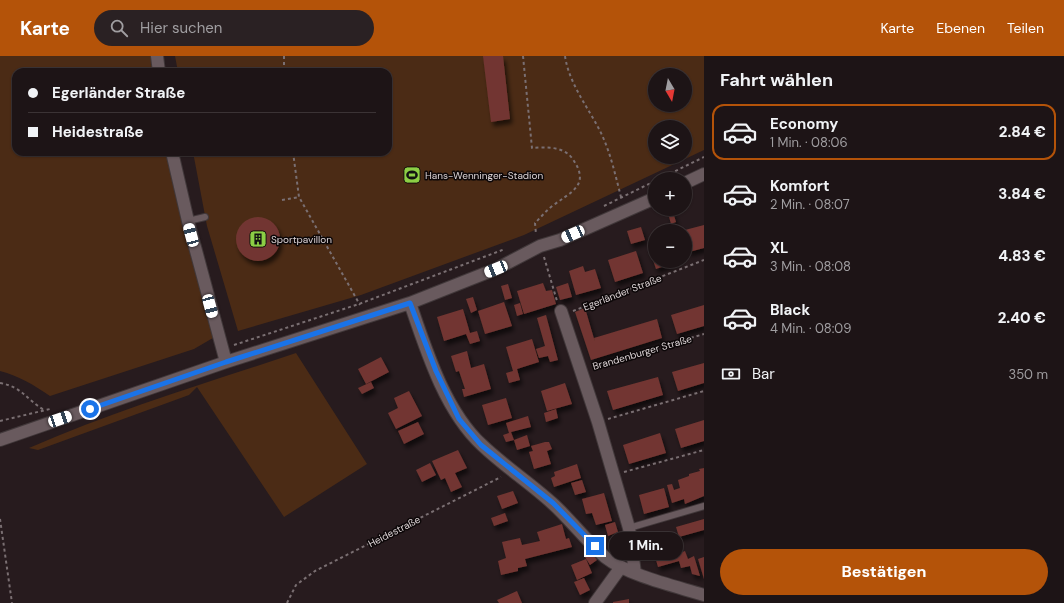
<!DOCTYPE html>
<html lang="de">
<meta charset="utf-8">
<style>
body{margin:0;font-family:"DM Sans",sans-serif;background:#2a2123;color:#f1f3f6;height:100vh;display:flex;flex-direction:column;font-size:15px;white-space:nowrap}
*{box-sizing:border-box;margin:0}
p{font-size:13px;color:#a09ea1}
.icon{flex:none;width:22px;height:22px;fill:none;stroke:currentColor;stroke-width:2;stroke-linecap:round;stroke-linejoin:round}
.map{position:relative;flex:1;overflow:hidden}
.sheet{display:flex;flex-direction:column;background:#1d1416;width:360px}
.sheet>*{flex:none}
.top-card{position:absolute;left:12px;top:12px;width:380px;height:88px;border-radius:12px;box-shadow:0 1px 3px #0004,0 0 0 1px #3b3335;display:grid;align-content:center;height:88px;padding:0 16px;background:#1d1416}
.needle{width:26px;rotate:170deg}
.fabs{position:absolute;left:648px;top:12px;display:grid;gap:8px}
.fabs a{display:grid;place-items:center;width:44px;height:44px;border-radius:50%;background:#1d1416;box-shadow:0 1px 3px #0004,0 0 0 1px #3b3335;font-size:20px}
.end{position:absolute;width:18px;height:18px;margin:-9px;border:5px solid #1a73e8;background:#fff;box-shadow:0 0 0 2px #fff}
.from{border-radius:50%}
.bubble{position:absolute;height:28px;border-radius:14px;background:#1d1416;box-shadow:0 1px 3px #0004,0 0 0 1px #3b3335;font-size:13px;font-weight:800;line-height:28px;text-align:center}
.car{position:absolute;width:12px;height:24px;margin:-12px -6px;border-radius:5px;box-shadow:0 0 3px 1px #0007;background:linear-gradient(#fff 24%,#345 0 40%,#fff 0 76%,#345 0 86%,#fff 0)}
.top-card b{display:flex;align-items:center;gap:14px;height:38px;font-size:15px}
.top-card b+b{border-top:1px solid #3b3335}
.top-card i{width:10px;height:10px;background:#f1f3f6}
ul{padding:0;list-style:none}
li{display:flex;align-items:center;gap:12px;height:56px;margin:0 8px 6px;padding:0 8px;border:2px solid transparent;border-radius:12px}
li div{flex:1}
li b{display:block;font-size:15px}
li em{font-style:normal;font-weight:800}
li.selected{border-color:#b45309}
li>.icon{width:36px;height:36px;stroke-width:1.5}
h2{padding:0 16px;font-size:18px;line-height:48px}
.pay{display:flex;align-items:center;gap:10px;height:44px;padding:0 16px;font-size:15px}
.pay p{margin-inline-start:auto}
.button{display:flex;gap:8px;margin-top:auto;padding:8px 16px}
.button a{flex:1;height:46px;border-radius:24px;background:#b45309;color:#fff;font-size:16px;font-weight:800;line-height:46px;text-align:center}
header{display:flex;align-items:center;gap:24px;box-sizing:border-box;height:56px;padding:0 20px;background:#b45309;color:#fff}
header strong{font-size:19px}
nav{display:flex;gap:22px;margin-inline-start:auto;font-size:14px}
.search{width:280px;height:36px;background:#2a2123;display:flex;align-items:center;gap:10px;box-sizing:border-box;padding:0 14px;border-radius:22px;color:#a09ea1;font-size:15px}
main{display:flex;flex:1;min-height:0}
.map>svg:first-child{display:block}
</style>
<header>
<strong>Karte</strong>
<div class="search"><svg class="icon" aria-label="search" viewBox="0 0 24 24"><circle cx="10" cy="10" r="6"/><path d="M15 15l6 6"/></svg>Hier suchen</div>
<nav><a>Karte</a><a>Ebenen</a><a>Teilen</a></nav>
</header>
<main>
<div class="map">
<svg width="704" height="547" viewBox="0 0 704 547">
<defs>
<filter id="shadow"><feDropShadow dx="2.5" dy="4.5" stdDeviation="2" flood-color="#0009"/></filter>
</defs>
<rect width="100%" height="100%" fill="#271b1e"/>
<path fill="#4b2b15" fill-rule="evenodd" d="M0 0H157L159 16H16V96H172L218 279 194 293 50 340C34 329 19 320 0 315Z
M175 0H704V94L524 179 361 239 238 275 207 170 193 96H388V16H178ZM655 19H685V49H655ZM655 71H685V101H655Z
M296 297 367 408 284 461 197 331 189 339 38 394 29 392C116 354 207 327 296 297Z"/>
<path fill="#723631" filter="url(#shadow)" d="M483 0H503L510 63 491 66Z
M673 156 676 166 671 168 668 157Z
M236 183a22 22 0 1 1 44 0a22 22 0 1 1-44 0Z
M704 169V192L689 196 685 174Z
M641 171 645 184 631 188 627 175Z
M655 187V205H679L656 213 648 189Z
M636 195 643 217 615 226 608 204Z
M583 210 585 216 595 213 601 232 576 239 569 215Z
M543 227 546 235 552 234 556 248 524 258 517 235Z
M568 227 572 241 560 244 556 231Z
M508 228 512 242 505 244 501 230Z
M473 241 477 254 471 257 466 243Z
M504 246 512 270 485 278 478 255Z
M520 247 523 258 517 260 514 249Z
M704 249V270L677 278 671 259Z
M585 252 595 286 594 282 657 263 662 282 591 304 575 256Z
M463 253 470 277 477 275 480 285 470 288 466 278 444 285 437 261Z
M546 259 558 304 550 306 548 300 539 302 536 293 545 290 537 262Z
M532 283 539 306 517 313 520 324 509 327 506 317 513 315 506 291Z
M467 295 471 312 484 308 491 333 464 341 462 333H465L459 315 456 316 451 300Z
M381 301 389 316 366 328 358 313Z
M704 307V327L678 335 672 316Z
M658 321 663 339 613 354 607 335Z
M371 326 374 332 362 338 358 332Z
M565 327 572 348 547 355 541 335Z
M409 335 422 360 396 373 388 357 398 352 394 342Z
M506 342 512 362 488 369 482 349Z
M556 353 558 362 546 366 544 357Z
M528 360 531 371 511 376 514 384 527 379 530 390 517 394 514 384 506 386 503 379 509 377 506 367Z
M704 364V385L681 392 675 373Z
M418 366 424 378 404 388 398 375Z
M660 377 666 397 629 408 623 389Z
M545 386H549L552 393 547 395 551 408 534 413 529 396 533 395 531 390Z
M458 394 467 412 455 417 462 431 451 436 445 422 441 424 432 405Z
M430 407 436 419 422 426 416 414Z
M577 408 581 422 554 431 551 422 555 420 554 416Z
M704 412V440L685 448 684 443 672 447 667 429 672 428 674 434 680 432 678 424 689 420V418L700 415 699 413Z
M582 424 586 436 575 439 571 427Z
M664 432 669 451 644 458 639 439Z
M513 435 518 447 502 453 497 440Z
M604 437 612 465 596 469 592 457 586 458 582 443Z
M505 457 508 465 494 470 491 462Z
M704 463V474L679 481 676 471Z
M615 466 618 476 608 480 605 469Z
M562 468 566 483 569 482 572 491 525 503 527 510 518 512V515L501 519 498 505 506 502 502 486 520 482 522 489 540 485 537 476Z
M669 482 670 486 673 485 677 498 685 495 688 503 694 500 700 520 692 518 690 510 681 512 679 505 658 511 651 487Z
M591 496 597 504 590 509 585 501Z
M704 501V523L698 503Z
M586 503 592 517 577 524 571 509Z
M584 522 590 534 580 539 574 526Z
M517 535 522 547H499L497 544Z
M629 543V547H613V546Z"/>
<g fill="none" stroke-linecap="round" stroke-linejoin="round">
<g stroke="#41383a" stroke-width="8">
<path id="service" d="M188 165 205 161
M629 472 704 450"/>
</g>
<g stroke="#41383a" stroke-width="14">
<path id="minor" d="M157 0 159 16
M172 96 188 165 226 306
M685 127 704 118
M410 247C426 294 445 355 482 389 504 410 530 427 552 447 571 464 586 485 605 501 629 520 675 530 704 539
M561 255 598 366 629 472 635 517
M0 384 226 306 410 247 496 213 540 190 560 184 655 142
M595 547 621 511"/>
</g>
<path stroke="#7a6f72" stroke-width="2" stroke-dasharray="3 3" stroke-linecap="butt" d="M284 0V16
M523 0 532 92C545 91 563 90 572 102 592 130 570 136 551 151 545 156 540 162 535 167L536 178
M565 0C569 27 587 50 599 73 610 94 615 118 621 141
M293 96 299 141 360 249
M659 123 704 101
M282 144 299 141
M604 150 655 125
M544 201 557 245
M573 255 704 204
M234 289 359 248 505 193
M593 311 704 278
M0 327C22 331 26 343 44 354
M608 363 704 335
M0 365 50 353
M624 416 704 394
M0 463 12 547
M287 547 296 529 315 515 501 421"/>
<use href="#service" stroke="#695a5e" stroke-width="6"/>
<use href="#minor" stroke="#695a5e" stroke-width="12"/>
</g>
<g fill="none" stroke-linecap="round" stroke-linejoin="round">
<path stroke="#1a73e8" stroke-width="5" d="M90 353 226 306 410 247 436 315 459 363 481 389 553 447 595 490"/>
</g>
<defs>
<g id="stadium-square" transform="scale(0.9)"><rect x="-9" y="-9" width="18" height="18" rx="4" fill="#8cce45" stroke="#0c0708"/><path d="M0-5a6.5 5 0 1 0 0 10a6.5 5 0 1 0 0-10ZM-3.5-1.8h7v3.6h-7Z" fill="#111"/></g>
<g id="building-square" transform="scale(0.9)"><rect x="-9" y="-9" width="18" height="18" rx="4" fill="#8cce45" stroke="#0c0708"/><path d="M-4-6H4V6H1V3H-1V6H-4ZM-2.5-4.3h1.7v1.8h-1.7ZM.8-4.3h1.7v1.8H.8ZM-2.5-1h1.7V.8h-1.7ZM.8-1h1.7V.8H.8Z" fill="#111"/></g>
</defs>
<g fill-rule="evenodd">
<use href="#stadium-square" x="412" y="119"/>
<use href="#building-square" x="258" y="183"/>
</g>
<g text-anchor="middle" stroke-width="3" stroke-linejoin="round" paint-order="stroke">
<g font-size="10" fill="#ded5d7" stroke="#0c0708" text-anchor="start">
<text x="425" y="123">Hans-Wenninger-Stadion</text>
<text x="271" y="187">Sportpavillon</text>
</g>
<g font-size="10" fill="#ded5d7" stroke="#0c0708">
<text transform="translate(622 236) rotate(-21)" y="4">Egerländer Straße</text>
<text transform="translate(642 296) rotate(-16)" y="4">Brandenburger Straße</text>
<text transform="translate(394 475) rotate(-27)" y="4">Heidestraße</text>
</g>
</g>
</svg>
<div class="fabs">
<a><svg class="needle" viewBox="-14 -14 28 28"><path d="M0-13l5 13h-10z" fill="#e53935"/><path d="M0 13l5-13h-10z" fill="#a09ea1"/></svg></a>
<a><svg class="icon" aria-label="layers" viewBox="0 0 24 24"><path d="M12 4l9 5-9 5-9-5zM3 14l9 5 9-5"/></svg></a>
<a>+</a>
<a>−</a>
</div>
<i class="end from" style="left:90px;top:353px"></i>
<i class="end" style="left:595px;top:490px"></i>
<div class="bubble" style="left:609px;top:476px;width:74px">1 Min.</div>
<i class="car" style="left:573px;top:178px;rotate:246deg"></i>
<i class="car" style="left:191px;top:179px;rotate:345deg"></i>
<i class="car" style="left:496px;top:213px;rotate:248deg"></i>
<i class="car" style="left:210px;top:250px;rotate:165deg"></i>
<i class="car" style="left:60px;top:363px;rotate:71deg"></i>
<div class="top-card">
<b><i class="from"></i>Egerländer Straße</b>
<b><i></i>Heidestraße</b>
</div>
</div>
<section class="sheet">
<h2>Fahrt wählen</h2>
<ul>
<li class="selected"><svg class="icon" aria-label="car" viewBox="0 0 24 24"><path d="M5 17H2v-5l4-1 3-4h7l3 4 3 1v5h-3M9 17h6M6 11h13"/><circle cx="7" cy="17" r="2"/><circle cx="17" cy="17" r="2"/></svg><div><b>Economy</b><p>1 Min. · 08:06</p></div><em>2.84 €</em></li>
<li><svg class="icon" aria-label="car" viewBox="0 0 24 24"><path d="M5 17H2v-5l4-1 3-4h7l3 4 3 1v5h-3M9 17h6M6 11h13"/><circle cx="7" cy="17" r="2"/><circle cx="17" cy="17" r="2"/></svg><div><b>Komfort</b><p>2 Min. · 08:07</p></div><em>3.84 €</em></li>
<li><svg class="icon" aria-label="car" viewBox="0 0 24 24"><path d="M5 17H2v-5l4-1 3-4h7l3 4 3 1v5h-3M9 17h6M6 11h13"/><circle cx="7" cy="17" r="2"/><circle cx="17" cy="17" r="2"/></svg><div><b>XL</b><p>3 Min. · 08:08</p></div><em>4.83 €</em></li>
<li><svg class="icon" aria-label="car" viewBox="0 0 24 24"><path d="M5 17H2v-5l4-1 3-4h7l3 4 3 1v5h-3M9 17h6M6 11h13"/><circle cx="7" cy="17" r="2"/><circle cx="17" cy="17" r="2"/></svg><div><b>Black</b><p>4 Min. · 08:09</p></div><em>2.40 €</em></li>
</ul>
<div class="pay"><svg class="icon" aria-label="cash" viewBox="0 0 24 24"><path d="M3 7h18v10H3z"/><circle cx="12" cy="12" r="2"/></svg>Bar<p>350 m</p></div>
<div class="button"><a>Bestätigen</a></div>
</section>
</main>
